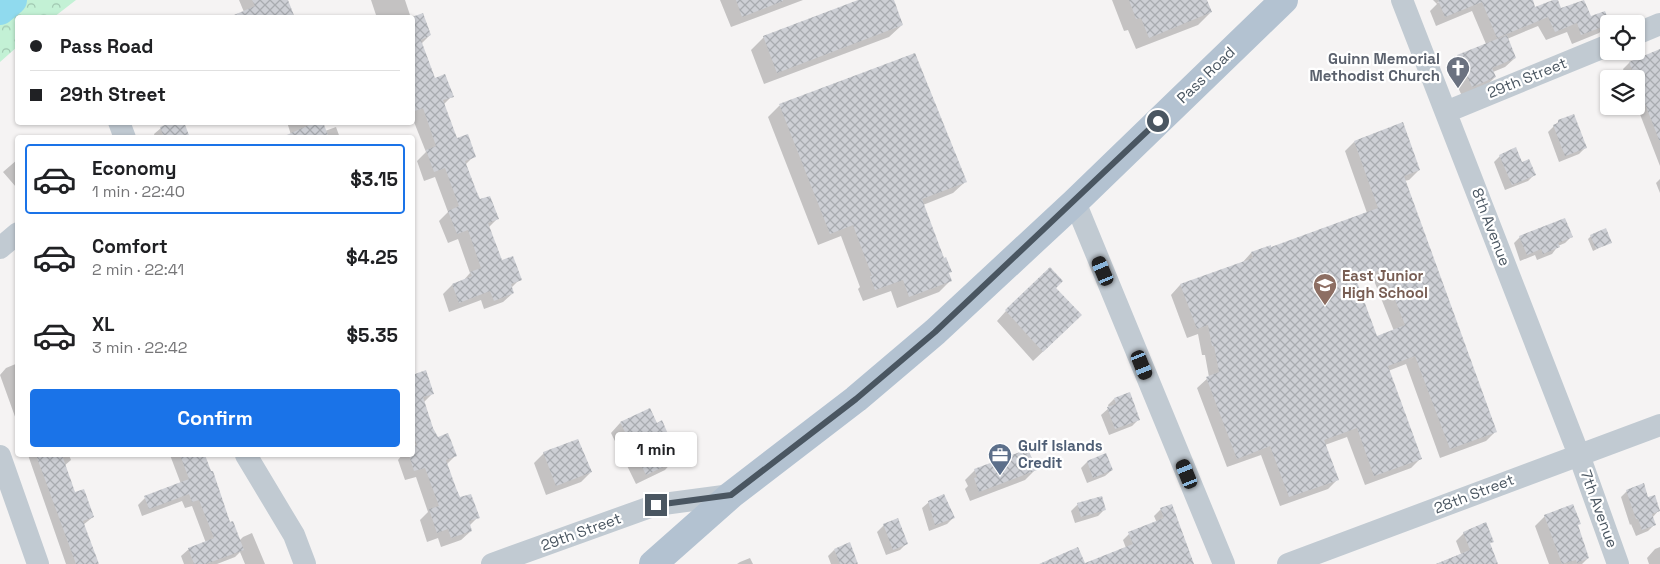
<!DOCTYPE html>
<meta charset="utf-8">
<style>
body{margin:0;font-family:"Space Grotesk",sans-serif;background:#f6f6f6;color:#202124;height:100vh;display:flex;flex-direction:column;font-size:19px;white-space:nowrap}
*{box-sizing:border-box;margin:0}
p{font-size:16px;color:#757577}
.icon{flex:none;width:28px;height:28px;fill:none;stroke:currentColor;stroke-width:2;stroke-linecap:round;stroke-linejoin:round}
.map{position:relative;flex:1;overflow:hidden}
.panel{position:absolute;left:15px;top:135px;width:400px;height:322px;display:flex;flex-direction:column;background:#fff;border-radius:5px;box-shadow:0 1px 4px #0004}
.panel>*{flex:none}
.top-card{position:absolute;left:15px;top:15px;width:400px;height:110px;border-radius:5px;box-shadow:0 1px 4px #0004;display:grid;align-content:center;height:110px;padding:0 15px;background:#fff}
.tools{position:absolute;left:1600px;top:15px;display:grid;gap:10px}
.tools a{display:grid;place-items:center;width:45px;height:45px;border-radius:5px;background:#fff;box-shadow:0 1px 4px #0004;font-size:25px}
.end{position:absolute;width:22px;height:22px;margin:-11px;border:6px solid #4a5661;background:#fff;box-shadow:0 0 0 2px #fff}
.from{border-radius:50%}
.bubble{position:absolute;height:35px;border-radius:5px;background:#fff;box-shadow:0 1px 4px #0004;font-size:16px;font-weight:800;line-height:35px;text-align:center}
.car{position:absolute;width:15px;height:30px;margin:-15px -8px;border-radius:6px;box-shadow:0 0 4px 1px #0007;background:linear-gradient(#222 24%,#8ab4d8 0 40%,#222 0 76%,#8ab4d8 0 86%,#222 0)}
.top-card b{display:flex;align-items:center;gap:18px;height:48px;font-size:19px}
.top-card b+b{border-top:1px solid #e0e0e0}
.top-card i{width:12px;height:12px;background:#202124}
ul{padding:9px 0 0;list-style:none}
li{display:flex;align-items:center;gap:15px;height:70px;margin:0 10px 8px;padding:0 5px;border:2px solid transparent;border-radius:5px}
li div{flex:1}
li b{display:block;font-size:19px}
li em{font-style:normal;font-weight:800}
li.active{border-color:#1a73e8}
li>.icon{width:45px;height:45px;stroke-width:1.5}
.primary-button{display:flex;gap:10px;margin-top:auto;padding:10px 15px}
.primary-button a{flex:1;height:58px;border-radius:5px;background:#1a73e8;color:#fff;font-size:20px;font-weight:800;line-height:58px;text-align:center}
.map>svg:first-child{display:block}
</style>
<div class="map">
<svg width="1660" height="564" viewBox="0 0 1660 564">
<defs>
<pattern id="forest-crowns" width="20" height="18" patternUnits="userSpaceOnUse" patternTransform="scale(1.25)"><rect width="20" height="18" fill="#c3f1d5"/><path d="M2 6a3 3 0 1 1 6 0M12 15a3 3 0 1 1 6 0" fill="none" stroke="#a0c6b0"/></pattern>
<pattern id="building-cross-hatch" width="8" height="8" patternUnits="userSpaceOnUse" patternTransform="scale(1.25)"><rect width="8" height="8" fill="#cdcfd5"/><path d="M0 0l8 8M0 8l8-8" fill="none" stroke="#a8abb0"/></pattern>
</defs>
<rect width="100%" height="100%" fill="#f5f3f3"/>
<path fill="url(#forest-crowns)" d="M0 0H76L54 17 18 18 17 47 0 62Z"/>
<path fill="#0003" fill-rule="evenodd" d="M239 0H287L244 12Z
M371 0H405L411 18H377Z
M720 0H803L731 27Z
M861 0H892L902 25 889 37 764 84 751 50 764 37Z
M1112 0H1206L1211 12 1198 25 1136 49 1128 30 1124 31Z
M1433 0H1440L1437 3 1444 0H1531L1535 8 1557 0 1560 9 1608 24 1599 33 1572 44 1567 32 1546 40 1538 26 1507 39 1515 58 1505 67 1493 72 1495 77 1485 87 1462 96 1448 66 1458 56 1486 44 1472 11 1436 26 1430 11 1437 4Z
M412 18 430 35 421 44 434 80 452 96 443 105 456 140 474 156 465 165 479 201 497 219 488 228 502 262 520 279 511 288 513 293 503 302 484 309 481 300 449 312 443 294 452 285 463 281 470 273 458 239 448 243 439 221 448 212 435 177 424 181 417 161 426 152 412 117Z
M915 54 965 182 953 193 923 205 951 280 939 292 897 308 891 291 863 301 858 289 860 287 841 236 818 245 768 117 779 106Z
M1660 56V166L1636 104V79H1627L1623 69 1629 63Z
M287 122H322L325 131 336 127 340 138H292Z
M1558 122 1586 147 1579 154 1559 162 1548 132Z
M161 128 188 138H155L154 134Z
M1354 142 1419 170 1409 180 1404 181 1496 431 1486 441 1440 458 1406 364 1388 371 1420 459 1411 468 1365 485 1347 437 1325 445 1338 479 1328 489 1280 506 1261 455 1227 467 1197 388 1209 377 1205 355H1202L1198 334 1187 338 1171 295 1180 285 1242 263 1251 253 1270 247V249L1367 213 1345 151ZM1373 278 1394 331 1377 337 1356 284Z
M1500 156 1535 174 1528 181 1505 190 1494 162Z
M18 159V186L16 187 3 172Z
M1660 179V193L1656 183Z
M1591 236 1611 242 1593 251 1588 239Z
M1520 237H1571L1565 243 1558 246 1552 254 1537 260 1535 255 1520 261 1514 243Z
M1054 288 1071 325 1033 361 997 321 1006 311Z
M18 363V425L0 375 6 368Z
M412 372 414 376 432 394 423 403 437 439 455 456 446 465 460 499 478 517 469 526 471 531 461 540 441 547 438 538 427 542 420 520 428 512 416 477 405 480 398 460 402 455H412Z
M1114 399 1139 419 1132 426 1109 435 1101 415 1109 408 1108 405Z
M620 423 667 444 674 460 665 470 636 484 611 433Z
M544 453 591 472 581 482 546 495 534 463Z
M28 455H69L71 460 64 466 74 494 93 517 83 525 97 564H66Z
M170 455H203L230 524 239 541 243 537 252 533 265 564H245L240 552 235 557 217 564H184L181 556 189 549 206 543 192 506 185 508 182 501 142 516 138 505 145 498 181 484Z
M1087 462 1112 470 1105 476 1087 483 1081 468Z
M975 470H1035L1025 480 970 501 965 489 968 486 965 480Z
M1627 491 1648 499 1659 510 1652 518 1654 525 1648 531 1636 536 1631 524 1630 525 1621 497Z
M929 502 954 517 947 524 929 531 922 508Z
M1078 504 1104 510 1098 516 1075 523 1071 511Z
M1171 505 1193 564H1090L1126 548 1123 540 1129 534 1157 523 1154 516 1160 510Z
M1545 516 1577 526 1588 558 1582 564H1549L1535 526Z
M884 525 907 543 900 550 886 555 877 532Z
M1464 533 1492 542 1489 544 1497 564H1436L1461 554 1456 541Z
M1660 547V564H1649L1647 558 1655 549Z
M834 550 857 564H831L828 556Z
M750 558 753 564H737L740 562Z"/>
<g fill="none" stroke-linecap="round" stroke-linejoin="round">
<path stroke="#90daee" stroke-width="30" d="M0 10 12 0"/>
</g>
<path fill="url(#building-cross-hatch)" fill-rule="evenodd" d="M252 0H288L295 18H227L255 6Z
M736 0H783V1L742 17Z
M858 0H894L903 25 777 73 763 36Z
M1129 0H1207L1212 12 1149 38 1141 18 1136 19Z
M1438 0H1533L1535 7 1553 0H1558L1561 8 1584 0 1591 16 1605 11 1610 24 1581 35 1577 23 1555 32 1548 17 1497 38 1482 2 1445 17Z
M423 13 431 35 421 40 435 78 445 74 454 97 443 100 457 138 468 134 476 157 465 161 476 190 480 199 490 196 499 219 488 223 502 260 513 256 522 280 511 284 514 293 494 301 490 291 459 303 452 284 472 276 470 272 481 268 468 230 457 234 448 211 459 206 445 168 434 172 426 150 436 146 423 108 412 112V17Z
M1507 35 1516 58 1492 68 1496 77 1472 87 1457 55Z
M1660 49V140H1659L1629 62Z
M915 53 967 182 922 199 944 258 946 257 952 272 949 273 952 281 909 297 903 280 875 290 870 276H872L853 225 830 234 779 104Z
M1574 114 1587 148 1565 156 1553 125 1558 123V120Z
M172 122H184L190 138H164L160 127Z
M316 122H323L329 138H280Z
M1403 122 1420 170 1404 176 1497 432 1450 449 1415 356 1388 366 1422 459 1374 476 1357 428 1324 440 1339 480 1289 497 1270 446 1237 459 1206 377 1219 372 1214 346H1212L1208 325 1197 329 1180 284 1253 258 1251 252 1271 245V247L1378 208 1354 141ZM1383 269 1405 325 1377 336 1356 279Z
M1516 147 1522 162 1529 159 1536 175 1512 185 1499 155Z
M1565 218 1573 237 1558 243 1560 247 1543 254 1541 249 1527 255 1519 236Z
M1606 228 1612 243 1596 249 1590 235Z
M1050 267 1063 281 1056 288 1082 315 1043 352 1005 310Z
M426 370 434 394 423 397 433 428 438 437 448 433 457 456 446 460 456 488 460 497 471 494 480 518 469 521 472 531 451 538 448 529 437 533 429 509 439 506 425 468 414 471 409 455H412V447L417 445 412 432V374H415Z
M1130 392 1140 420 1115 429 1107 407 1116 404 1114 398Z
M650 408 657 423 662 420 671 441 668 443 676 461 646 475 620 422Z
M578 439 592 472 556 486 543 452Z
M1028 449 1037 470 979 492 974 478 977 477 974 469Z
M1106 453 1113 470 1093 478 1087 461Z
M36 455H62L75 492 84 489 94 517 83 521 99 564H76Z
M180 455H205L211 471H213L230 522 233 521 244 550 206 564H194L188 548 214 538 199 500 192 502 189 494 149 509 144 496 189 479Z
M1644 483 1648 497 1655 495 1660 511 1652 514 1656 525 1642 530 1638 519H1636L1626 490Z
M944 494 955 518 935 525 928 501Z
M1102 496 1106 510 1081 517 1077 503Z
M1172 504 1194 564H1039L1078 547 1085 563 1133 544 1128 532 1164 518 1160 508Z
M1573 504 1581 524 1578 525 1589 558 1577 563 1576 560 1562 564 1544 515Z
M898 518 908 544 893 550 883 524Z
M1486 522 1494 542 1490 543 1498 564H1436L1470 550 1463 532Z
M850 542 858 564H840L834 549Z"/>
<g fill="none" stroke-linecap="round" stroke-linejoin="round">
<path stroke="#c1cad2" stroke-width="22" d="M1402 0 1579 455 1618 564
M1636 34 1660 24
M1446 112 1609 45
M119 122 125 138
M1075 202 1224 564
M0 248 18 233
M246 455 294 535 305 564
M0 456 38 564
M492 564 656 505 731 495
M1288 564 1660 425"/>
<path stroke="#b3c2d1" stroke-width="28" d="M653 564 731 495 856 399 935 332 1075 202 1284 0"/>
</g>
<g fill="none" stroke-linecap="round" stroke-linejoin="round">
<path stroke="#4a5661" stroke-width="6" d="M656 505 731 495 856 399 935 332 1158 121"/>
</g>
<defs>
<g id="church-pin" transform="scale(1.25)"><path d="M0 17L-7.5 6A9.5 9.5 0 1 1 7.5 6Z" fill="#6b7280" stroke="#fff"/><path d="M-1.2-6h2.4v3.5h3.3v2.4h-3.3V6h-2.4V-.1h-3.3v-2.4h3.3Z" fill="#fff"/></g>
<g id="school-pin" transform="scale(1.25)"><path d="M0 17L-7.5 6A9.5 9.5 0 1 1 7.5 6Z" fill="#8d6e63" stroke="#fff"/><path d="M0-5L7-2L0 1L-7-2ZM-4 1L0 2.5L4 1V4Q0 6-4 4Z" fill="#fff"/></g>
<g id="office-pin" transform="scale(1.25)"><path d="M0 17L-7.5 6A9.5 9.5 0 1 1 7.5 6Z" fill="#5c6f8a" stroke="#fff"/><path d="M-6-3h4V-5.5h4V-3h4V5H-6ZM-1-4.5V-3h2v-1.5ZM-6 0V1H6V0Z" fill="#fff"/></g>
</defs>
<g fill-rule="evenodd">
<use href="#church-pin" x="1458" y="68"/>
<use href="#school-pin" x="1325" y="285"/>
<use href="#office-pin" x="1000" y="455"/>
</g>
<g text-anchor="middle" stroke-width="4.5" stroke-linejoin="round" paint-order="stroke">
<g font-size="15" font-weight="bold" fill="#5b616d" stroke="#fff" text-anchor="end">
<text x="1440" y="64">Guinn Memorial<tspan x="1440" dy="17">Methodist Church</tspan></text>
</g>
<g font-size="15" fill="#4a5661" stroke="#fff">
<text transform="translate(1206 75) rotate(-44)" y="5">Pass Road</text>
<text transform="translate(1527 78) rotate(-22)" y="5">29th Street</text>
<text transform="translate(1491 227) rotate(69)" y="5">8th Avenue</text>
<text transform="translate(1474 494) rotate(-21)" y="5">28th Street</text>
<text transform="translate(1599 509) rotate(70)" y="5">7th Avenue</text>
<text transform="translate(581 532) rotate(-20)" y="5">29th Street</text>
</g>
<g font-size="15" font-weight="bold" fill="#785e54" stroke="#fff" text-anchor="start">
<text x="1342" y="281">East Junior<tspan x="1342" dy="17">High School</tspan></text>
</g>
<g font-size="15" font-weight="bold" fill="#4e5e75" stroke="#fff" text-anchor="start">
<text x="1018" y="451">Gulf Islands<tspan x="1018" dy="17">Credit</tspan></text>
</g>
</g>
</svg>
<div class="tools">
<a><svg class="icon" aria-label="locate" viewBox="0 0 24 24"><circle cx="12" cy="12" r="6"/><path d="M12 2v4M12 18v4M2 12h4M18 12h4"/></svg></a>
<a><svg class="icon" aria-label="layers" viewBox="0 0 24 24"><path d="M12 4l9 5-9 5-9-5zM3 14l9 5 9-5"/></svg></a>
</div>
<i class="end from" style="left:1158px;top:121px"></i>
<i class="end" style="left:656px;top:505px"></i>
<div class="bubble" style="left:615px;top:432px;width:82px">1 min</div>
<i class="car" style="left:1103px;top:271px;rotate:337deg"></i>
<i class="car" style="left:1142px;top:365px;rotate:158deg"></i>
<i class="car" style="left:1187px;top:474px;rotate:338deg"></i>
<div class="top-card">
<b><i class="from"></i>Pass Road</b>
<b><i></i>29th Street</b>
</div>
<section class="panel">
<ul>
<li class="active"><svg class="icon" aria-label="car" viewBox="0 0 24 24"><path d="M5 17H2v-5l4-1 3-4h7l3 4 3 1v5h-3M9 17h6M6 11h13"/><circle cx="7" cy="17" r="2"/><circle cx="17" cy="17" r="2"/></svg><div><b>Economy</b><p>1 min · 22:40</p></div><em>$3.15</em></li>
<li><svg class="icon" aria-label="car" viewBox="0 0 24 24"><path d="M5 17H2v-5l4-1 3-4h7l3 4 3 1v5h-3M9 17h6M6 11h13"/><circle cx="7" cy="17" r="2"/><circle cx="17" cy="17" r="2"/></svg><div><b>Comfort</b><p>2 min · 22:41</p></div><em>$4.25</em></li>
<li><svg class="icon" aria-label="car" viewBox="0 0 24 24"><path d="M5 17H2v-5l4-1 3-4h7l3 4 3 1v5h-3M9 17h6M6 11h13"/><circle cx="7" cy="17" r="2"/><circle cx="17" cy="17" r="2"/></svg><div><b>XL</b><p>3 min · 22:42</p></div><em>$5.35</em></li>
</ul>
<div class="primary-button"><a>Confirm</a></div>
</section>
</div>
